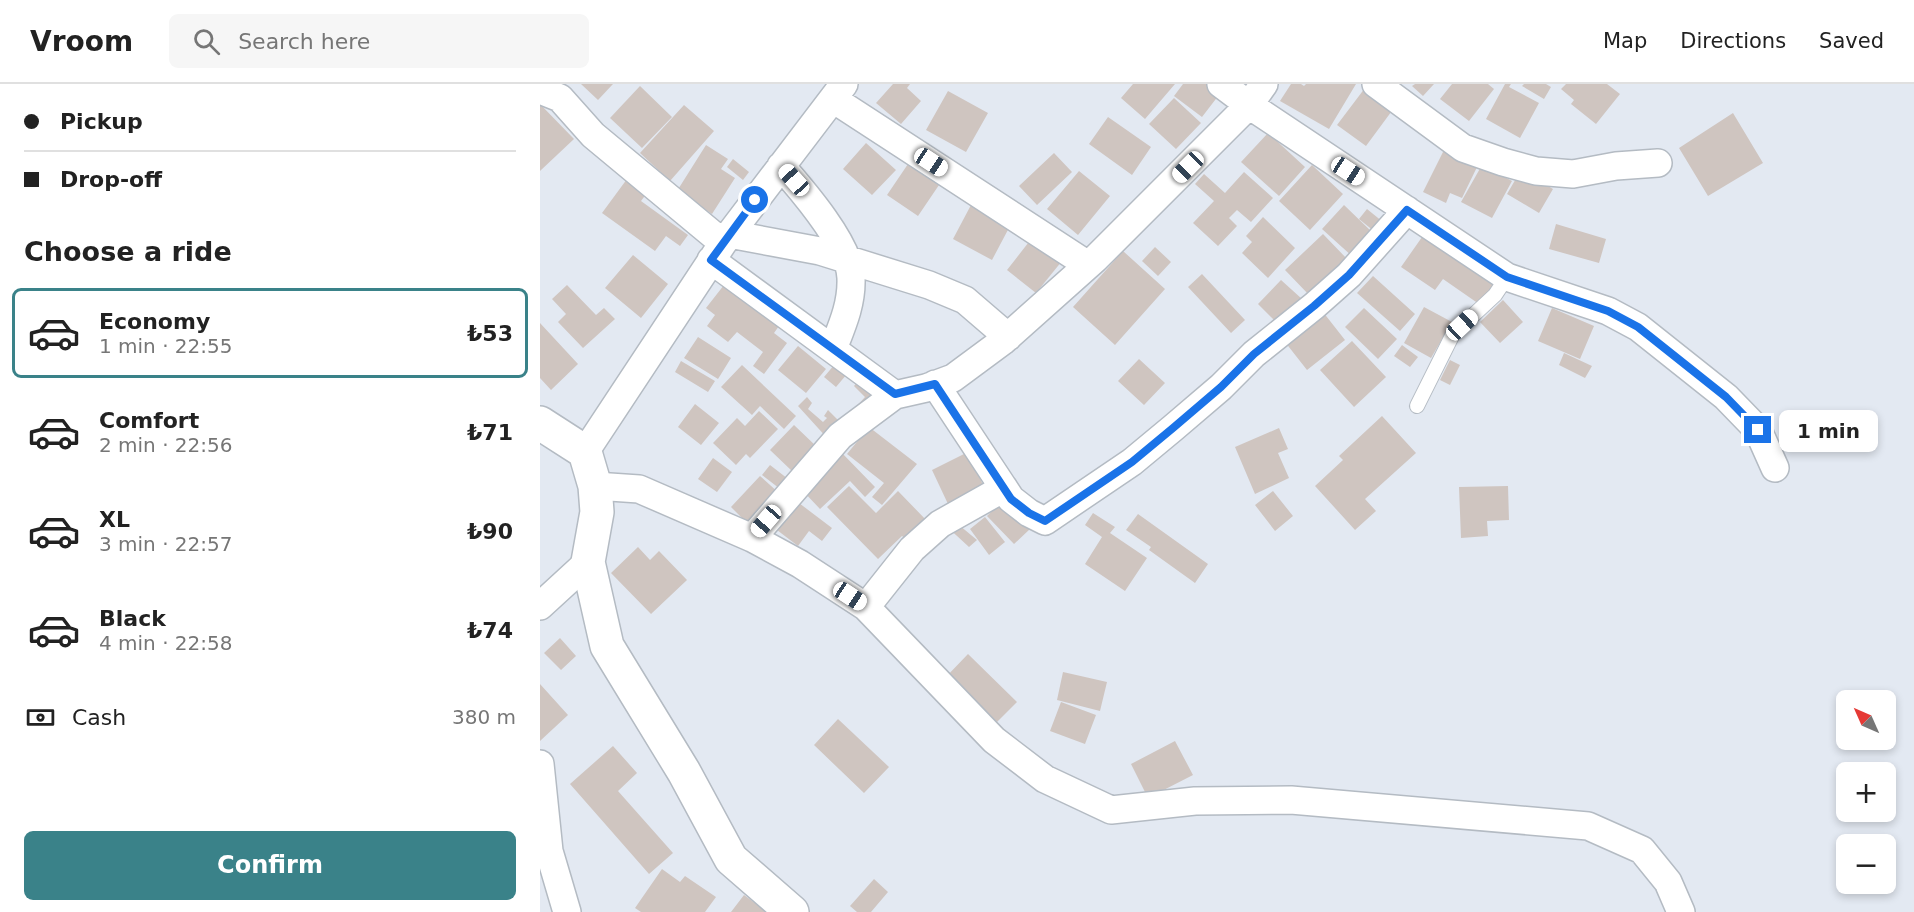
<!DOCTYPE html>
<meta charset="utf-8">
<style>
body{margin:0;font-family:"DejaVu Sans",sans-serif;background:#f6f6f6;color:#222;height:100vh;display:flex;flex-direction:column;font-size:22px;white-space:nowrap}
*{box-sizing:border-box;margin:0}
p{font-size:20px;color:#767676}
.icon{flex:none;width:33px;height:33px;fill:none;stroke:currentColor;stroke-width:2;stroke-linecap:round;stroke-linejoin:round}
.map{position:relative;flex:1;overflow:hidden}
.details{display:flex;flex-direction:column;background:#fff;width:540px}
.details>*{flex:none}
.banner{display:grid;align-content:center;height:132px;padding:0 24px;background:#fff}
.needle{width:39px;rotate:315deg}
.fabs{position:absolute;left:1296px;top:606px;display:grid;gap:12px}
.fabs a{display:grid;place-items:center;width:60px;height:60px;border-radius:9px;background:#fff;box-shadow:0 3px 9px #0003;font-size:30px}
.end{position:absolute;width:27px;height:27px;margin:-14px;border:8px solid #1a73e8;background:#fff;box-shadow:0 0 0 3px #fff}
.from{border-radius:50%}
.bubble{position:absolute;height:42px;border-radius:9px;background:#fff;box-shadow:0 3px 9px #0003;font-size:20px;font-weight:800;line-height:42px;text-align:center}
.car{position:absolute;width:18px;height:36px;margin:-18px -9px;border-radius:8px;box-shadow:0 0 4px 2px #0007;background:linear-gradient(#fff 24%,#345 0 40%,#fff 0 76%,#345 0 86%,#fff 0)}
.banner b{display:flex;align-items:center;gap:21px;height:57px;font-size:22px}
.banner b+b{border-top:2px solid #e0e0e0}
.banner i{width:15px;height:15px;background:#222}
ul{padding:0;list-style:none}
li{display:flex;align-items:center;gap:18px;height:90px;margin:0 12px 9px;padding:0 12px;border:3px solid transparent;border-radius:9px}
li div{flex:1}
li b{display:block;font-size:22px}
li em{font-style:normal;font-weight:800}
li.current{border-color:#3a8289}
li>.icon{width:54px;height:54px;stroke-width:1.5}
h2{padding:0 24px;font-size:27px;line-height:72px}
.pay{display:flex;align-items:center;gap:15px;height:66px;padding:0 24px;font-size:22px}
.pay p{margin-inline-start:auto}
.button{display:flex;gap:12px;margin-top:auto;padding:12px 24px}
.button a{flex:1;height:69px;border-radius:9px;background:#3a8289;color:#fff;font-size:24px;font-weight:800;line-height:69px;text-align:center}
header{display:flex;align-items:center;gap:36px;box-sizing:border-box;height:84px;padding:0 30px;background:#fff;border-bottom:2px solid #e0e0e0}
header strong{font-size:28px}
nav{display:flex;gap:33px;margin-inline-start:auto;font-size:21px}
.search{width:420px;height:54px;background:#f6f6f6;display:flex;align-items:center;gap:15px;box-sizing:border-box;padding:0 21px;border-radius:9px;color:#767676;font-size:22px}
main{display:flex;flex:1;min-height:0}
.map>svg:first-child{display:block}
</style>
<header>
<strong>Vroom</strong>
<div class="search"><svg class="icon" aria-label="search" viewBox="0 0 24 24"><circle cx="10" cy="10" r="6"/><path d="M15 15l6 6"/></svg>Search here</div>
<nav><a>Map</a><a>Directions</a><a>Saved</a></nav>
</header>
<main>
<section class="details">
<div class="banner">
<b><i class="from"></i>Pickup</b>
<b><i></i>Drop-off</b>
</div>
<h2>Choose a ride</h2>
<ul>
<li class="current"><svg class="icon" aria-label="car" viewBox="0 0 24 24"><path d="M5 17H2v-5l4-1 3-4h7l3 4 3 1v5h-3M9 17h6M6 11h13"/><circle cx="7" cy="17" r="2"/><circle cx="17" cy="17" r="2"/></svg><div><b>Economy</b><p>1 min · 22:55</p></div><em>₺53</em></li>
<li><svg class="icon" aria-label="car" viewBox="0 0 24 24"><path d="M5 17H2v-5l4-1 3-4h7l3 4 3 1v5h-3M9 17h6M6 11h13"/><circle cx="7" cy="17" r="2"/><circle cx="17" cy="17" r="2"/></svg><div><b>Comfort</b><p>2 min · 22:56</p></div><em>₺71</em></li>
<li><svg class="icon" aria-label="car" viewBox="0 0 24 24"><path d="M5 17H2v-5l4-1 3-4h7l3 4 3 1v5h-3M9 17h6M6 11h13"/><circle cx="7" cy="17" r="2"/><circle cx="17" cy="17" r="2"/></svg><div><b>XL</b><p>3 min · 22:57</p></div><em>₺90</em></li>
<li><svg class="icon" aria-label="car" viewBox="0 0 24 24"><path d="M5 17H2v-5l4-1 3-4h7l3 4 3 1v5h-3M9 17h6M6 11h13"/><circle cx="7" cy="17" r="2"/><circle cx="17" cy="17" r="2"/></svg><div><b>Black</b><p>4 min · 22:58</p></div><em>₺74</em></li>
</ul>
<div class="pay"><svg class="icon" aria-label="cash" viewBox="0 0 24 24"><path d="M3 7h18v10H3z"/><circle cx="12" cy="12" r="2"/></svg>Cash<p>380 m</p></div>
<div class="button"><a>Confirm</a></div>
</section>
<div class="map">
<svg width="1374" height="828" viewBox="0 0 1374 828">
<rect width="100%" height="100%" fill="#e3e9f2"/>
<path fill="#cfc5c0" d="M41 0H73L58 16Z
M353 0H370L367 4 381 17 361 40 336 19Z
M593 0H635L605 35 581 14Z
M643 0H673L682 7 662 33 634 12Z
M751 0H761L764 2 766 0H816L789 45 740 17Z
M828 0 857 20 826 62 797 41Z
M875 0H894L883 12 872 2Z
M912 0H948L954 5 929 37 900 15Z
M965 0H971L969 3 999 19 980 54 946 35Z
M984 0H1006L1011 3 1004 15 982 2Z
M1026 0H1067L1080 10 1056 40 1031 20 1034 16 1021 5Z
M100 2 132 33 102 64 70 34Z
M408 7 448 29 426 68 386 46Z
M634 14 661 39 636 65 609 40Z
M0 20 34 55 0 87Z
M144 21 174 47 130 97 100 69Z
M1193 29 1223 79 1168 112 1139 64Z
M568 33 611 63 592 91 549 60Z
M728 49 765 83 739 112 701 78Z
M326 59 356 86 332 111 303 85Z
M166 61 188 75 181 85 195 94 172 130 137 107Z
M905 64 938 81 922 114 910 109 906 119 883 108Z
M514 69 532 88 497 121 479 102Z
M193 75 209 88 203 96 187 83Z
M368 80 399 101 378 132 347 111Z
M772 81 803 110 770 146 739 117Z
M942 81 972 97 952 134 921 118Z
M981 86 1013 105 999 129 967 110Z
M539 87 570 112 538 151 507 125Z
M704 88 733 114 711 138 697 126 689 134 697 142 678 162 653 139 674 117 655 100 664 90 685 109Z
M87 95 107 109 101 117 148 151 140 162 126 152 115 167 62 129Z
M431 121 470 142 452 176 413 155Z
M804 121 834 150 813 173 782 145Z
M827 125 843 138 835 148 819 135Z
M723 133 755 164 728 194 702 169 712 158 706 152Z
M1016 140 1066 155 1059 179 1009 165Z
M887 146 958 194 939 220 903 195 895 206 861 183Z
M783 150 809 177 771 213 745 186Z
M492 154 522 177 496 209 467 186Z
M615 163 631 178 618 192 602 177Z
M583 167 625 205 575 261 533 223Z
M93 171 128 200 101 234 65 204Z
M662 190 705 236 691 249 648 203Z
M833 192 875 230 860 247 817 209Z
M741 196 762 215 738 240 718 220Z
M27 201 56 231 64 224 75 235 43 264 18 238 26 230 12 215Z
M184 201 239 242 234 249 247 259 224 290 213 282 223 268 197 248 188 258 167 242 175 231 166 224Z
M963 216 983 238 960 259 940 238Z
M884 223 912 238 891 274 864 259Z
M824 224 857 255 838 275 805 243Z
M1012 224 1054 242 1040 275 998 257Z
M783 228 805 256 767 286 745 258Z
M0 239 38 280 11 306 0 294Z
M158 253 191 274 178 295 144 274Z
M812 257 846 293 814 323 780 286Z
M862 261 878 273 870 283 854 272Z
M258 262 286 285 266 309 238 286Z
M1024 269 1052 282 1045 294 1019 281Z
M599 275 625 299 604 321 578 297Z
M910 276 920 281 910 301 900 296Z
M141 277 175 297 168 308 135 288Z
M295 280 307 290 296 303 284 293Z
M202 281 256 332 244 345 220 322 212 331 181 303Z
M324 290 345 309 314 325 325 313 314 302Z
M267 313 272 319 268 325 283 338 287 334 284 332 288 326 302 340 288 355 258 322Z
M155 320 179 339 161 361 138 343Z
M219 327 238 345 210 374 206 370 196 381 173 359 197 334 205 342Z
M842 332 876 369 825 415 836 427 815 446 775 402 803 376 799 372Z
M254 341 277 363 253 388 230 366Z
M329 343 377 380 342 421 332 413 344 399 307 370Z
M739 344 748 365 738 369 749 394 715 410 695 363Z
M301 368 335 403 325 413 310 397 280 425 262 406Z
M428 368 444 403 408 420 392 386Z
M173 374 192 388 177 408 158 395Z
M230 381 252 398 244 408 222 391Z
M220 392 240 410 210 442 191 423Z
M309 402 336 429 358 407 388 438 368 457 362 452 338 475 287 423Z
M968 402 969 436 947 437 948 452 921 454 919 403Z
M733 407 753 432 735 447 715 421Z
M463 416 490 445 474 460 447 432Z
M259 419 292 444 282 457 269 447 258 462 237 446Z
M553 429 575 443 570 449 607 474 585 507 545 480 562 453 545 441Z
M598 430 668 480 655 499 609 466 611 463 586 446Z
M445 433 465 458 449 471 430 445Z
M413 436 437 456 429 463 404 440Z
M98 463 110 476 119 467 147 496 111 530 71 489Z
M20 554 36 572 21 586 4 569Z
M428 570 477 618 453 642 404 595Z
M523 588 567 598 560 627 517 616Z
M0 600 28 631 0 657Z
M521 618 556 631 545 660 510 647Z
M298 635 349 683 324 709 274 661Z
M635 657 653 691 608 714 591 680Z
M73 662 97 689 78 707 133 769 109 790 30 700Z
M122 785 140 798 145 792 176 813 165 828H101L95 824Z
M334 795 348 808 331 828H317L310 822Z
M204 811 227 828H191Z"/>
<g fill="none" stroke-linecap="round" stroke-linejoin="round">
<g stroke="#b4bbc3" stroke-width="16">
<path id="service" d="M877 322 913 250 955 211 967 193"/>
</g>
<g stroke="#b4bbc3" stroke-width="30">
<path id="minor" d="M681 0 709 21 967 193 1068 227 1098 243 1186 313 1218 346 1235 384
M836 0 923 64 963 78 996 87 1033 90 1076 82 1118 79
M0 6 20 14 53 51 183 159
M293 15 548 181
M241 82C263 107 310 161 311 194 312 220 302 242 293 265
M189 150 280 167 389 201 425 216 468 253
M171 176 355 311
M395 300 471 415 489 429 505 437 592 378 633 344 681 303 714 270 774 222 809 191 867 126
M45 368 183 159 304 0
M55 402 99 405 212 454 260 480 326 523 454 656 505 695 571 726 655 717 751 716 1048 742 1102 766 1128 798 1141 828
M212 454 300 352 355 311 386 304 413 294 463 257 555 175 709 21 724 0
M0 522 48 478
M326 523 372 465 400 440 464 404
M0 680 9 767 27 828"/>
</g>
<g stroke="#b4bbc3" stroke-width="36">
<path id="tertiary" d="M0 339 45 368 55 402 57 428 48 478 67 562 144 688 191 775 252 828"/>
</g>
<use href="#service" stroke="#fff" stroke-width="14"/>
<use href="#minor" stroke="#fff" stroke-width="27"/>
<use href="#tertiary" stroke="#fff" stroke-width="33"/>
</g>
<g fill="none" stroke-linecap="round" stroke-linejoin="round">
<path stroke="#1a73e8" stroke-width="8" d="M215 116 171 176 355 310 395 300 471 415 489 429 505 437 592 378 633 344 681 303 714 270 774 222 809 191 867 126 967 193 1068 227 1098 243 1186 313 1218 346"/>
</g>
</svg>
<div class="fabs">
<a><svg class="needle" viewBox="-14 -14 28 28"><path d="M0-13l5 13h-10z" fill="#e53935"/><path d="M0 13l5-13h-10z" fill="#767676"/></svg></a>
<a>+</a>
<a>−</a>
</div>
<i class="end from" style="left:215px;top:116px"></i>
<i class="end" style="left:1218px;top:346px"></i>
<div class="bubble" style="left:1239px;top:326px;width:99px">1 min</div>
<i class="car" style="left:391px;top:78px;rotate:123deg"></i>
<i class="car" style="left:648px;top:83px;rotate:225deg"></i>
<i class="car" style="left:808px;top:87px;rotate:123deg"></i>
<i class="car" style="left:254px;top:96px;rotate:318deg"></i>
<i class="car" style="left:922px;top:241px;rotate:47deg"></i>
<i class="car" style="left:226px;top:437px;rotate:221deg"></i>
<i class="car" style="left:310px;top:512px;rotate:123deg"></i>
</div>
</main>
